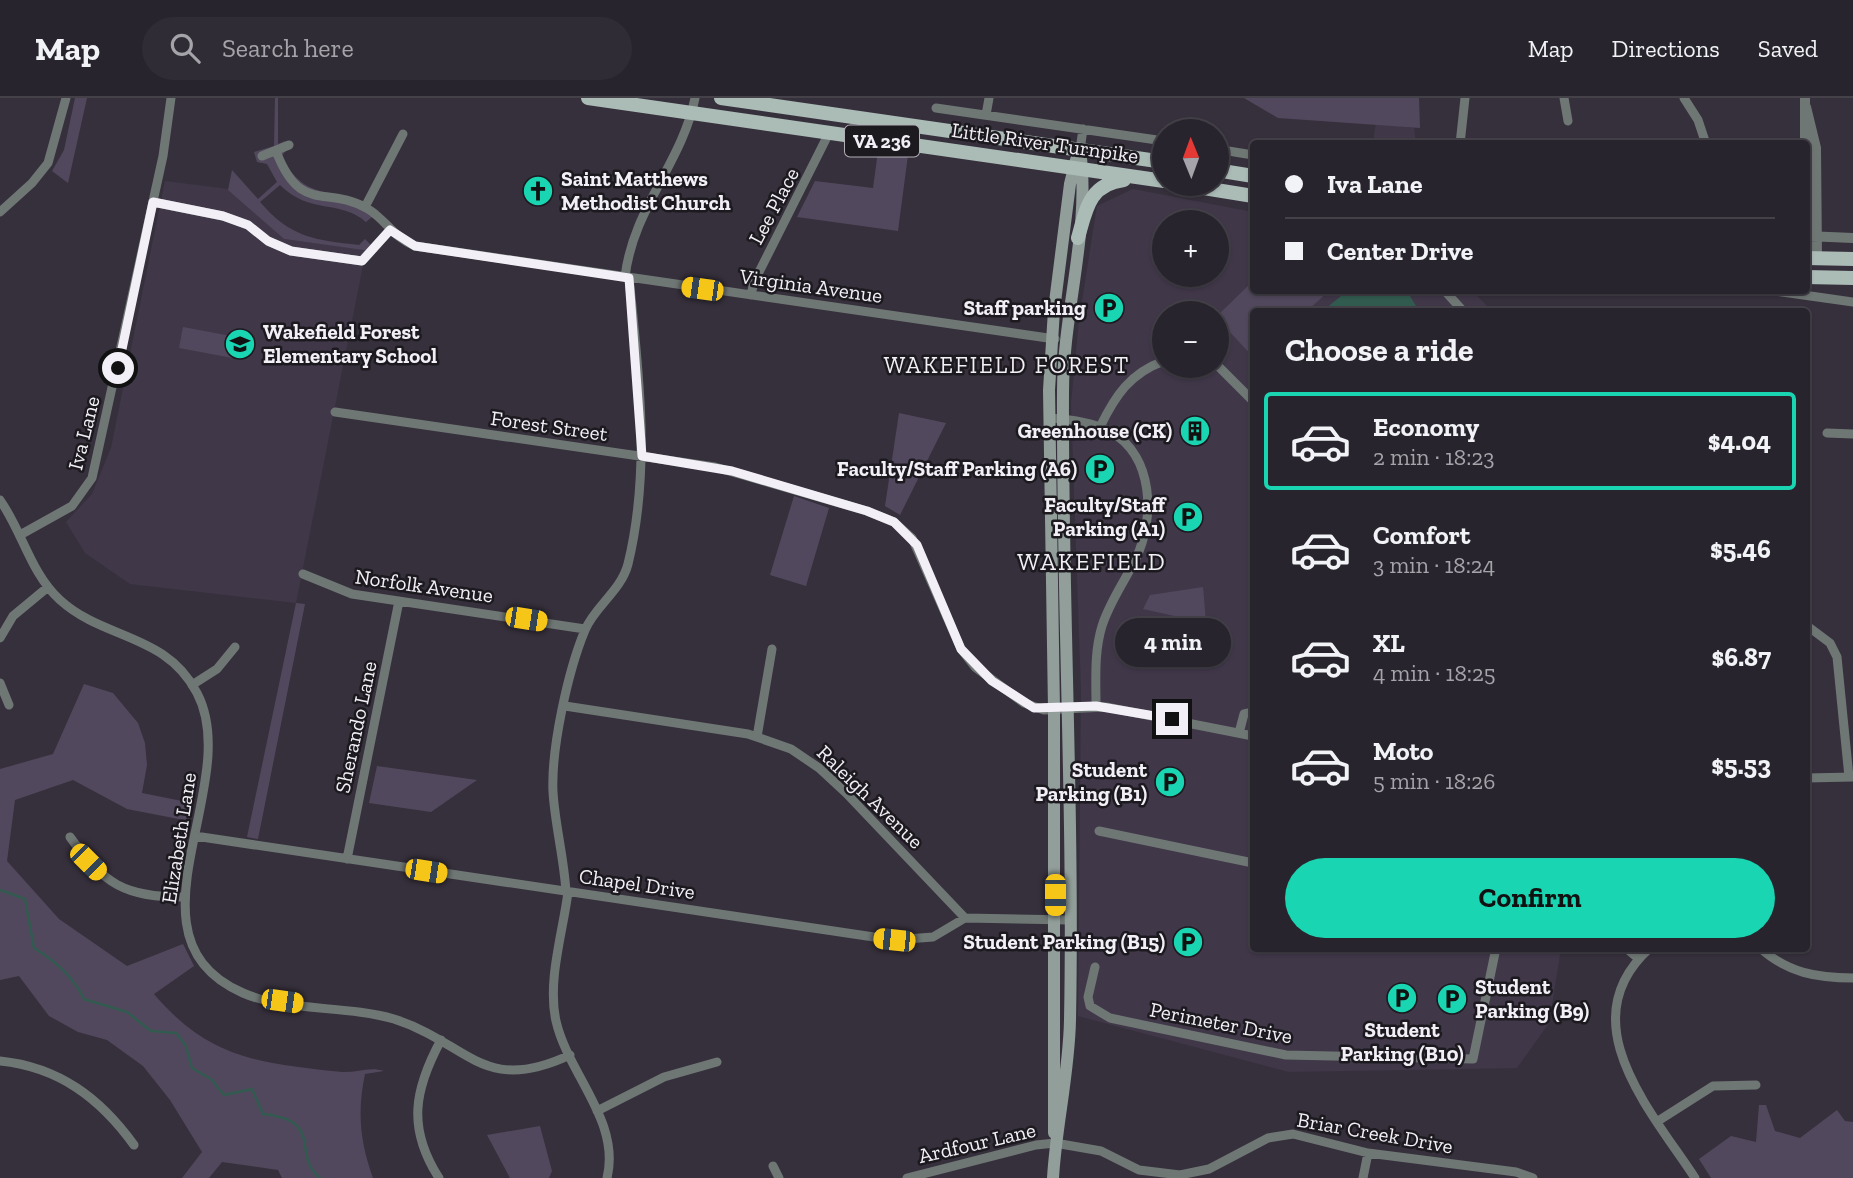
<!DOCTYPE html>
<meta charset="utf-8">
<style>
body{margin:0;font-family:"Zilla Slab",serif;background:#302c35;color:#f1f3f6;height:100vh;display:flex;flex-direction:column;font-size:26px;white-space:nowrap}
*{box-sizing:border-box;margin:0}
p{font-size:23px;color:#a5a4aa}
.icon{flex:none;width:38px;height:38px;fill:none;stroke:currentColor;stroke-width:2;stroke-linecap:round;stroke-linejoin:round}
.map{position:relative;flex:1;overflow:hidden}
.sheet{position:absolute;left:1250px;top:210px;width:560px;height:644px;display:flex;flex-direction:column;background:#28242d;border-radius:7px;box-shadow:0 2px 5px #0004,0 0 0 2px #444149}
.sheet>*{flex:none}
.top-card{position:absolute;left:1250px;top:42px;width:560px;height:154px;border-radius:7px;box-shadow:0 2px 5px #0004,0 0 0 2px #444149;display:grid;align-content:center;height:154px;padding:0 35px;background:#28242d}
.needle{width:46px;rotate:359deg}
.controls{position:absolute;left:1152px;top:21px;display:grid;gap:14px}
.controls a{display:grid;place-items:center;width:77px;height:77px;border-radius:50%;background:#28242d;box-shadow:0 2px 5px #0004,0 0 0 2px #444149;font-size:35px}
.end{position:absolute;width:32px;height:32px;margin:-16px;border:9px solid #f3eff7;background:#111;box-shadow:0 0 0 4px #111}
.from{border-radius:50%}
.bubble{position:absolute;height:49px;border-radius:24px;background:#28242d;box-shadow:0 2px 5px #0004,0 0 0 2px #444149;font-size:23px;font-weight:700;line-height:49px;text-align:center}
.car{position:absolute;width:21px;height:42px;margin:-21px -10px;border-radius:9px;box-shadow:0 0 5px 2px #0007;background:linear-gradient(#f5c518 24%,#345 0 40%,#f5c518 0 76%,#345 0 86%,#f5c518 0)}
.top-card b{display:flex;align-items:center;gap:24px;height:66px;font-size:26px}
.top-card b+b{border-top:2px solid #444149}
.top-card i{width:18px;height:18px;background:#f1f3f6}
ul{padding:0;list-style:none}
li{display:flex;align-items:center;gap:21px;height:98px;margin:0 14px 10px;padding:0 21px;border:4px solid transparent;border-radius:7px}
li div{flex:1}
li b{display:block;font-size:26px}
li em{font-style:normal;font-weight:700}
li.current{border-color:#19d5b2}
li>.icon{width:63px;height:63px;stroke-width:1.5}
h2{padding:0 35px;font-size:32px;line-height:84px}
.button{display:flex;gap:14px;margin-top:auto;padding:14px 35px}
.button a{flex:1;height:80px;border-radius:42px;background:#19d5b2;color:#111;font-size:28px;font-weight:700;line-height:80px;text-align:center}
header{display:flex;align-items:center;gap:42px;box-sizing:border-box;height:98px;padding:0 35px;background:#28242d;border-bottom:2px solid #444149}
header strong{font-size:33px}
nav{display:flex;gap:38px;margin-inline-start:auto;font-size:24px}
.search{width:490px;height:63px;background:#302c35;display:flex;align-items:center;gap:18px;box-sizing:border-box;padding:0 24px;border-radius:38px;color:#a5a4aa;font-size:26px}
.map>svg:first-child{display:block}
</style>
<header>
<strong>Map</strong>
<div class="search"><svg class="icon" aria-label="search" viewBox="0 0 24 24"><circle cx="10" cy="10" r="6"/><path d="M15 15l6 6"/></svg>Search here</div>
<nav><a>Map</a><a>Directions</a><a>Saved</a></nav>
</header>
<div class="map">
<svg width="1853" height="1080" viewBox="0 0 1853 1080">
<rect width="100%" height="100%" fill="#36303c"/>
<path fill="#403749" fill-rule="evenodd" d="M1376 24 1414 30 1416 45 1373 46Z
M165 83 228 91 284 141 366 152 296 505 130 486 85 455 66 424 92 396 111 350Z
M1133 91 1253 114V192L1472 193 1492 213 1253 214V850L1561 851 1549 925 1517 970 1289 974 1078 918 1081 593 1071 306 1079 222 1097 108ZM1164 124H1216V177H1164ZM1164 215H1216V268H1164Z"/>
<path fill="#52485d" d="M75 0H87L68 85 52 73 64 52Z
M275 0H278V46L285 43 288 50 281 59C311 111 337 83 379 113L366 124C339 101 310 117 280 87L260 104C291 140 315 142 359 147L365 141 378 154 284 141 228 92 232 72 258 101 277 84 267 66 257 64 254 54 274 48Z
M1244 0H1419L1420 30 1278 20Z
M878 53 908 57 898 133 797 119 815 83 873 90Z
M1253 183V192L1329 193 1307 213 1253 214V259L1216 219Z
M183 229 242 240 238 261 179 250Z
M899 315 946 325 900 417 885 408Z
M794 398 829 410 806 488 770 477Z
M1203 489 1206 525 1143 511 1150 497Z
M296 505 305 506 258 741 247 739Z
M84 586 113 595 138 625 145 645 147 667 142 695 192 705 189 723 127 711 73 682 15 702 7 763 59 821 127 868 183 846 194 868 154 896C210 962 261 965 342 974 356 975 370 968 384 973L365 976C357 1014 360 1044 373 1080H282L278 1072 222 1064 209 1080H182L202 1054 170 1002 143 968 107 942 78 934 49 918 19 878 0 882V671L53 656Z
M377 668 477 682 431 714 369 705Z
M1759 1007H1766L1775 1033 1800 1040 1837 1012 1845 1023 1853 1024V1080H1711L1699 1061 1731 1038 1756 1044Z
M540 1028 552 1073 549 1080H510L487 1037Z"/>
<path fill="#325b50" d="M1348 192 1407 193 1419 213H1323Z"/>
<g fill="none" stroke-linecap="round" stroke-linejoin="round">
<path stroke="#325b50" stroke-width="2.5" d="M0 792 25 801 34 850C54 862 74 880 84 901L127 914 151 933 176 935 186 948 192 970 211 981 224 997 252 991 263 1016C326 1023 290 1055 320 1080"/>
<path stroke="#6f7775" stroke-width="9" d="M1564 0 1568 23
M1684 0 1698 22 1706 46
M936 10 1164 43
M986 17 989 0
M1460 46 1465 0
M1216 51 1253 57
M1080 52 1083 31
M276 53C301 118 326 86 368 111 386 122 394 140 415 148L1055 241
M262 58 289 47
M153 104 223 118 248 127 268 143 291 153 362 163 390 132
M365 109 403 36
M0 114 32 85 48 65 66 0
M625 179C633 110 682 65 695 0
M1444 192 1464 214
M1768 192 1853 204
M751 197 754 184 829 35
M1216 266 1253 303
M335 314 715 369 867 413 894 424 912 440 961 551 975 569 1024 605 1044 612 1106 609 1253 638
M1049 320C1069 321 1092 324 1111 334 1154 358 1155 421 1136 460 1125 483 1110 503 1102 528 1094 554 1096 581 1096 608
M1100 329C1115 298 1130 275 1164 263
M1827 335 1853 336
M0 402C22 433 31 476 60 502 104 542 166 535 197 595 245 686 116 840 243 895 287 914 346 907 394 921 469 945 482 998 570 957
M20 437 72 408 92 380 163 58 171 0
M303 476 352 496 585 531
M1806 527 1830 545 1837 559 1849 679
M0 540 13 518 48 489
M0 585 9 607
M192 587 217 571 235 549
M565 608 748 636 791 651 819 670 846 695 965 820
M1239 635 1244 616 1253 614
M757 639 772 551
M1806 680 1853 679
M1099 733 1253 765
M195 738 894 842 933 839 965 820 1070 822
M70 739C104 786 124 799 183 799
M347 761 399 503
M566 794C564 760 555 727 553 694 551 650 568 573 585 532 595 508 621 493 628 466 651 372 639 275 629 180
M568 794C563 834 547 883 556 923 568 976 621 1023 607 1080
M1626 850 1639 861
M1650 850C1568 923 1652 1014 1695 1080
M1760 850C1788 875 1817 880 1853 880
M1095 869 1088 899 1090 908 1110 920 1286 957 1473 961 1496 850
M0 963C59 969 100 1000 134 1047
M597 1013 664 979 717 964
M1658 1023 1713 988 1756 987
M773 1068 779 1080
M439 1080C407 1030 414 992 441 942
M907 1080 1036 1047 1055 1045 1101 1053 1139 1072 1180 1077 1209 1071 1268 1040 1293 1036 1368 1055 1516 1074 1533 1080
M1363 1080 1368 1055"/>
<path stroke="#6f7775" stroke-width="10" d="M1805 0V46
M1806 9 1816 50 1817 160
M1806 138 1853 140"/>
<path stroke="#919e9a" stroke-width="12" d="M1054 1035V611L1049 292 1054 212 1070 86 1076 62
M1053 1080C1056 1027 1069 976 1070 922 1074 713 1062 503 1063 294 1063 213 1091 131 1080 52"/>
<path stroke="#abbbb6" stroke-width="14" d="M588 0 1164 83
M721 0 1164 64
M1216 72 1253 78
M1179 86 1253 98
M1078 140C1086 112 1089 86 1124 82
M1806 160 1853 161
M1806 179 1853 180"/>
</g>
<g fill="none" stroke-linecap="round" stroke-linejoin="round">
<path stroke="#f3eff7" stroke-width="9" d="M118 270 153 104 223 118 248 127 268 143 291 153 362 163 390 132 415 148 629 180 642 358 732 373 867 413 894 424 917 447 961 551 992 583 1034 610 1096 608 1172 621"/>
</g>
<defs>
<g id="church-disc" transform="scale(1.575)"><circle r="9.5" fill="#19d5b2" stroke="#1c191f"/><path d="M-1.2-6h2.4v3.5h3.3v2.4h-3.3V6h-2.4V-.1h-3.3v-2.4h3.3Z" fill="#111"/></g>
<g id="parking-disc" transform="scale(1.575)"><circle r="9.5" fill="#19d5b2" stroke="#1c191f"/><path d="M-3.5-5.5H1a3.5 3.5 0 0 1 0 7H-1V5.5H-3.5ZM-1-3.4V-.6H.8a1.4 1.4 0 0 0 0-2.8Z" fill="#111"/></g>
<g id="school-disc" transform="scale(1.575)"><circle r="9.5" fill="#19d5b2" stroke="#1c191f"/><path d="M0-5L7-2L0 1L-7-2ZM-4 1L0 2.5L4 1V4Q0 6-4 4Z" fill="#111"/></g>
<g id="building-disc" transform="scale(1.575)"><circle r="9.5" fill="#19d5b2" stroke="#1c191f"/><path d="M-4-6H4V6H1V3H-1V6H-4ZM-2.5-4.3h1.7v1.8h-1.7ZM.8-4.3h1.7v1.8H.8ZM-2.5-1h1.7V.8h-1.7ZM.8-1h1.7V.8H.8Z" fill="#111"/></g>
</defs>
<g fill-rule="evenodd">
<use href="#church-disc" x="538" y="93"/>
<use href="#parking-disc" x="1109" y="210"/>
<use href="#school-disc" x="240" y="246"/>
<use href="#building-disc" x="1195" y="333"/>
<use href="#parking-disc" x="1100" y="371"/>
<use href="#parking-disc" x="1188" y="419"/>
<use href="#parking-disc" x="1170" y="684"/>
<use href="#parking-disc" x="1188" y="844"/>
<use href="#parking-disc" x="1402" y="900"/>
<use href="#parking-disc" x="1452" y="901"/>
</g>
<g text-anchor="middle" stroke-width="5" stroke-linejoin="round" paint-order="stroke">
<rect fill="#1c191f" stroke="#b2afb6" stroke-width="2" x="845" y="27.5" width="74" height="31" rx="5"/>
<g font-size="19" font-weight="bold" fill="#f3eff7">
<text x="882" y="50">VA 236</text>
</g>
<g font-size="21" fill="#f3eff7" stroke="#1c191f">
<text transform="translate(1045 45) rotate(8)" y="7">Little River Turnpike</text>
<text transform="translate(774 108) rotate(-62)" y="7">Lee Place</text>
<text transform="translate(811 188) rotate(8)" y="7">Virginia Avenue</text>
<text transform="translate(549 328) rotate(8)" y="7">Forest Street</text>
<text transform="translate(84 335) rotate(-76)" y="7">Iva Lane</text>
<text transform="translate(424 488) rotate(8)" y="7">Norfolk Avenue</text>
<text transform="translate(356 629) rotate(-78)" y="7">Sherando Lane</text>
<text transform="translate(870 699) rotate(44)" y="7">Raleigh Avenue</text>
<text transform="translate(179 740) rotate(-81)" y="7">Elizabeth Lane</text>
<text transform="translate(637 786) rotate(8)" y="7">Chapel Drive</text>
<text transform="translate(1221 925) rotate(11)" y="7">Perimeter Drive</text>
<text transform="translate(1375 1035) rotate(10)" y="7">Briar Creek Drive</text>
<text transform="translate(977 1045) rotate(-13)" y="7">Ardfour Lane</text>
</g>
<g font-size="21" font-weight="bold" fill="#f3eff7" stroke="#1c191f" text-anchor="end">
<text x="561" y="88" text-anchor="start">Saint Matthews<tspan x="561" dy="24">Methodist Church</tspan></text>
<text x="1086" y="217">Staff parking</text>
<text x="263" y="241" text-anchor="start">Wakefield Forest<tspan x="263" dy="24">Elementary School</tspan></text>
<text x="1172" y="340">Greenhouse (CK)</text>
<text x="1077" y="378">Faculty/Staff Parking (A6)</text>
<text x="1165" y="414">Faculty/Staff<tspan x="1165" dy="24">Parking (A1)</tspan></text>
<text x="1147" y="679">Student<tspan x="1147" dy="24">Parking (B1)</tspan></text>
<text x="1165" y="851">Student Parking (B15)</text>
<text x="1475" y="896" text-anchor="start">Student<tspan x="1475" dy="24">Parking (B9)</tspan></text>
<text x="1402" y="939" text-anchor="middle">Student<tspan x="1402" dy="24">Parking (B10)</tspan></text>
</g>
<g font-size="23" letter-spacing="2" fill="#f3eff7" stroke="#1c191f">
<text x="1007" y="275">WAKEFIELD FOREST</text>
</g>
<g font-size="24" letter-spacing="2" fill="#f3eff7" stroke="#1c191f">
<text x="1092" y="472">WAKEFIELD</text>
</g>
</g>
</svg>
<div class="controls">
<a><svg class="needle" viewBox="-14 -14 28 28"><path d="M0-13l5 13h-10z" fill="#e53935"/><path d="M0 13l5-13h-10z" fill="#a5a4aa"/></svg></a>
<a>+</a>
<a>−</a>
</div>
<i class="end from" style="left:118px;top:270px"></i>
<i class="end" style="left:1172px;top:621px"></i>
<div class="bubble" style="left:1115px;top:520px;width:116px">4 min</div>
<i class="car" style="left:702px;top:191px;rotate:278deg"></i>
<i class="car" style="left:526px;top:521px;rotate:99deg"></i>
<i class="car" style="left:88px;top:764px;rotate:135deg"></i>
<i class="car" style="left:426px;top:773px;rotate:99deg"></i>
<i class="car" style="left:1055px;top:797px;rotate:180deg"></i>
<i class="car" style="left:894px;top:842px;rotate:276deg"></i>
<i class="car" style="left:282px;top:903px;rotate:98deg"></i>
<div class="top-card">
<b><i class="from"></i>Iva Lane</b>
<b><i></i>Center Drive</b>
</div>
<section class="sheet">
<h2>Choose a ride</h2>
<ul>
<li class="current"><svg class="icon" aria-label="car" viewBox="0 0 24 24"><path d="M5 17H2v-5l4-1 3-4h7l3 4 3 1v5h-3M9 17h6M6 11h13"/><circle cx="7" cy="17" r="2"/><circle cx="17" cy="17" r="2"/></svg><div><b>Economy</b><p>2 min · 18:23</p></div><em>$4.04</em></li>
<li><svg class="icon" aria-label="car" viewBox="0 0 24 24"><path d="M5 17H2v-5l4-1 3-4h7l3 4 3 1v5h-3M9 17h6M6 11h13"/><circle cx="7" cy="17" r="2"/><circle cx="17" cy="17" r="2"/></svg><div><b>Comfort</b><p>3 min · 18:24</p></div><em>$5.46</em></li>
<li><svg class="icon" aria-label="car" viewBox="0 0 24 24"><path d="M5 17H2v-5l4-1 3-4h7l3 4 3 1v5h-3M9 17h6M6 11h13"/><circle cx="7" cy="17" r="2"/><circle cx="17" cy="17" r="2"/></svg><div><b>XL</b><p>4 min · 18:25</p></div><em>$6.87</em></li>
<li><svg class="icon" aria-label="car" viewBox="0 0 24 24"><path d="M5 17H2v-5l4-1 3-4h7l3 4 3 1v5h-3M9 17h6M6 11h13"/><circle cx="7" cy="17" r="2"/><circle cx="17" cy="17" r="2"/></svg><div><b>Moto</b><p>5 min · 18:26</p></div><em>$5.53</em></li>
</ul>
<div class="button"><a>Confirm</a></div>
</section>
</div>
